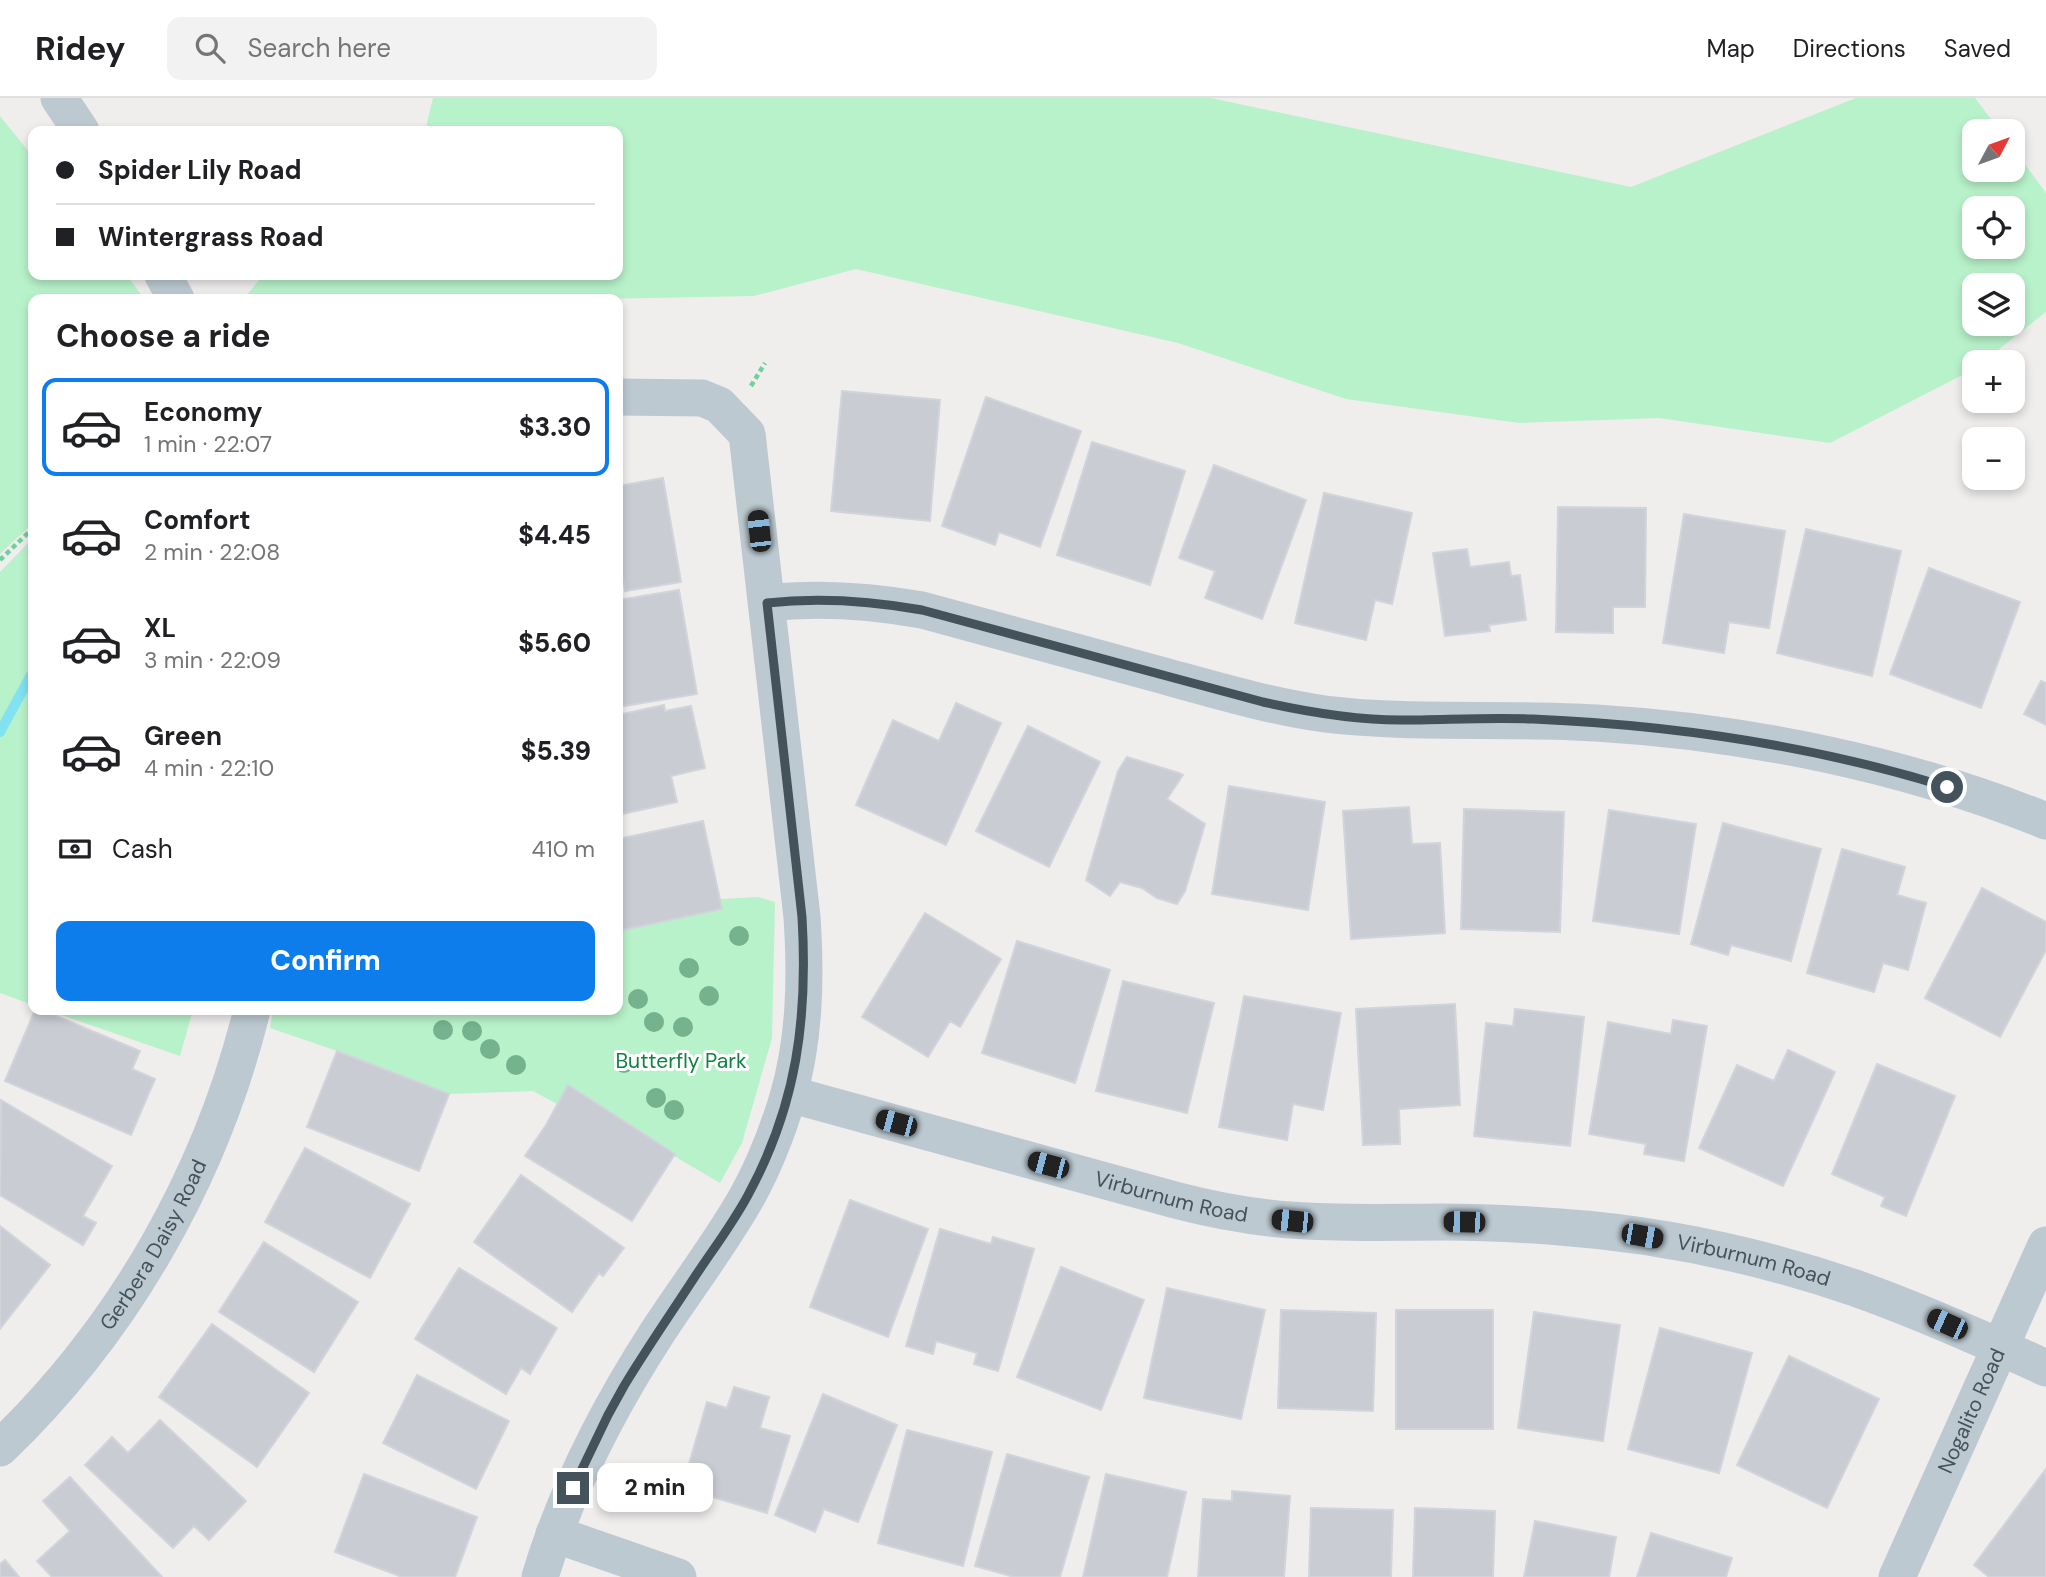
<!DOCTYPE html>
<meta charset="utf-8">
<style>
body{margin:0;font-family:"DM Sans",sans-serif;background:#f2f2f2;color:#202124;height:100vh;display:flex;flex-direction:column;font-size:26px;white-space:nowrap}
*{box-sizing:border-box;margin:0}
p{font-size:23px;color:#757577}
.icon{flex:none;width:38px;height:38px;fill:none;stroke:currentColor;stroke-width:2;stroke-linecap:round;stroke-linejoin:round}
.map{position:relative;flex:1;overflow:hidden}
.side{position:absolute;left:28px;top:196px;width:595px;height:721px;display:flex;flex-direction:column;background:#fff;border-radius:14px;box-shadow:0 4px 10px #0003}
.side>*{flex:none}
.guide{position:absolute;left:28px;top:28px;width:595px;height:154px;border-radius:14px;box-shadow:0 4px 10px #0003;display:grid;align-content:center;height:154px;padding:0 28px;background:#fff}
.needle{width:46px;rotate:49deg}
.buttons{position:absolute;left:1962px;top:21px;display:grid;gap:14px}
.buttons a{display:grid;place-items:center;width:63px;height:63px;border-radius:14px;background:#fff;box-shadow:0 4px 10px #0003;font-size:35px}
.end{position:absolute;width:32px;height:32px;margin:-16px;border:9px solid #44525c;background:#fff;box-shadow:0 0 0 4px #fff}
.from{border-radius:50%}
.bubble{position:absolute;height:49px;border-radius:14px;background:#fff;box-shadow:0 4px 10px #0003;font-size:23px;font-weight:800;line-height:49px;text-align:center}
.car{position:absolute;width:21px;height:42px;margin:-21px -10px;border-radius:9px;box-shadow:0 0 5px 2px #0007;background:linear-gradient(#222 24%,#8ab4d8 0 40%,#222 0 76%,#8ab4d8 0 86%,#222 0)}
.guide b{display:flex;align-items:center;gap:24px;height:66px;font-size:26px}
.guide b+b{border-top:2px solid #e0e0e0}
.guide i{width:18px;height:18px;background:#202124}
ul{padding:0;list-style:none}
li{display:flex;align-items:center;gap:21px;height:98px;margin:0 14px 10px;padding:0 14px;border:4px solid transparent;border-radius:14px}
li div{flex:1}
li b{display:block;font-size:26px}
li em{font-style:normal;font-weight:800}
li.selected{border-color:#0d7deb}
li>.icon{width:63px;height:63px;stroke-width:1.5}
h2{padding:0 28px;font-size:32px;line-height:84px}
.pay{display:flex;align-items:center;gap:18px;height:77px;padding:0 28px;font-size:26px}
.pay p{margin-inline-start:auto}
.button{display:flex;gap:14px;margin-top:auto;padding:14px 28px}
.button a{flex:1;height:80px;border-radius:14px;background:#0d7deb;color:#fff;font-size:28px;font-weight:800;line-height:80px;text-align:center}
header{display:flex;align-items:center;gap:42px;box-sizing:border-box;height:98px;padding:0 35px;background:#fff;border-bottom:2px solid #e0e0e0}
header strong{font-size:33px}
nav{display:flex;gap:38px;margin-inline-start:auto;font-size:24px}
.search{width:490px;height:63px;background:#f2f2f2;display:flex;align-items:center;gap:18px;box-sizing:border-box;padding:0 24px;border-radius:14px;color:#757577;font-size:26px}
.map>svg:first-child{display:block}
</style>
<header>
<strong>Ridey</strong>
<div class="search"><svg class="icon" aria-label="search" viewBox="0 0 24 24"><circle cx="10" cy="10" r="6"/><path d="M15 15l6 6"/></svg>Search here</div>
<nav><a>Map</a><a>Directions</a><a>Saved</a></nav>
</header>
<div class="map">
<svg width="2046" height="1479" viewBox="0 0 2046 1479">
<rect width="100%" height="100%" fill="#f0eded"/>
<path fill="#b8f2ca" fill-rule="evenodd" d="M433 0H1211L1631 89 1856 0H1975L2000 33H1974V72H2012L2013 50 2046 95V214L1983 264H1974V271L1830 345 1659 320 1519 325 1346 301 1178 245 856 171 754 198 597 201H244L263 177H618V33H425ZM2012 110V149H1974V110ZM2012 187V226H1974V187Z
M0 18 33 59V177H127L144 201H33V425L0 456Z
M33 440V907L0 895V474Z
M758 799 775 804 772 940 742 1045 720 1085 674 1058 568 987 557 1006 533 993 449 996 337 953 270 930 273 912H618V832L721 801Z
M47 912H193L180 958Z"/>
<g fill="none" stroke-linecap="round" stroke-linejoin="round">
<path stroke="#82e2f2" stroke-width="10" d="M0 634 31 577"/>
</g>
<path fill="#c9cdd3" stroke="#d1d4da" stroke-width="2" d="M842 293 940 302 930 423 831 413Z
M986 299 1081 333 1040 449 999 434 995 447 942 428Z
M1092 344 1185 373 1150 487 1057 457Z
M1214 367 1306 402 1262 521 1205 500 1215 473 1179 460Z
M663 380 681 484 625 493 623 478H618V388Z
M1324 395 1412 415 1392 506 1375 502 1366 542 1295 525Z
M1558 409 1646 410 1645 509H1613V535L1556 534Z
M1684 416 1785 433 1769 530 1729 524 1724 555 1663 545Z
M1806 431 1901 453 1872 578 1777 555Z
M1467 451 1470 469 1509 464 1511 478 1520 477 1526 522 1489 527 1490 533 1445 538 1433 455Z
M1929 470 2020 504 1981 610 1890 576Z
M679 492 697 596 618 609V502Z
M2041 583 2046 585V627L2024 616Z
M956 605 1001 625 946 747 856 707 893 622 939 643Z
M664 607 665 613 691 608 705 670 671 678 677 704 618 717V617Z
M1028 628 1100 664 1049 769 976 733Z
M1127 659 1179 675 1183 677 1167 701 1205 726 1185 793 1177 806 1157 800 1142 790 1120 784 1110 798 1086 782 1118 673Z
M1229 688 1325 704 1308 812 1212 796Z
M1409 709 1412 746 1440 745 1445 835 1351 841 1343 713Z
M1464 711 1564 714 1560 834 1461 831Z
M1609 712 1696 726 1679 836 1593 823Z
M703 723 722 811 618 833V741Z
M1723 725 1821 751 1791 863 1731 847 1728 857 1691 846Z
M1842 751 1905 769 1897 797 1926 805 1908 872 1883 865 1874 894 1807 875Z
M1982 790 2046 824V852L2000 939 1925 900Z
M925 815 1001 861 960 929 950 923 928 959 862 919Z
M1017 843 1110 872 1075 985 982 955Z
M1123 883 1214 905 1187 1015 1096 993Z
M1244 898 1341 915 1323 1012 1293 1006 1287 1042 1219 1029Z
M1455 906 1460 1007 1399 1011 1400 1046 1363 1047 1356 911Z
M1515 911 1584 919 1570 1048 1474 1038 1486 925 1513 928Z
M35 912H42L140 953 132 971 155 981 131 1037 5 983Z
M1673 922 1707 928 1684 1063 1644 1056 1646 1046 1589 1036 1608 924 1671 936Z
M1788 952 1835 974 1783 1088 1699 1050 1737 967 1774 983Z
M337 953 449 996 419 1073 307 1029Z
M1877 966 1955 998 1906 1118 1881 1108 1885 1099 1832 1076Z
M568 987 675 1056 632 1123 525 1058 546 1027Z
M1 1002 112 1068 83 1118 96 1125 83 1147 0 1097Z
M305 1050 410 1106 370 1180 265 1124Z
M521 1077 624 1150 603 1178 599 1175 572 1214 474 1144Z
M850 1102 928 1131 888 1239 810 1209Z
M0 1128 50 1167 0 1231Z
M940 1131 991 1146 993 1139 1034 1151 998 1273 974 1266 977 1255 936 1243 933 1256 906 1248Z
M264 1144 358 1204 314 1274 219 1214Z
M1061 1169 1144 1202 1101 1312 1017 1279Z
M459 1170 557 1230 530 1276 521 1270 506 1296 415 1241Z
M1167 1190 1265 1212 1241 1321 1144 1300Z
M1281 1212 1376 1215 1373 1313 1278 1310Z
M1396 1212H1493V1331H1396Z
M1534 1214 1620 1227 1603 1343 1518 1330Z
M212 1226 309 1295 257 1369 159 1299Z
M1660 1230 1752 1255 1719 1375 1628 1351Z
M1789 1258 1879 1301 1827 1410 1737 1367Z
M417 1277 509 1323 476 1391 383 1345Z
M734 1289 769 1299 760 1330 790 1338 767 1415 682 1390 707 1304 727 1310Z
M823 1296 897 1327 858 1424 824 1411 815 1434 775 1417Z
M160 1322 246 1403 209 1442 194 1428 173 1450 85 1367 112 1339 128 1355Z
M907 1332 992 1354 963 1468 878 1445Z
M1007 1356 1089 1379 1060 1479H1014L975 1468Z
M2046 1371V1479H1989L1974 1467Z
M364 1376 477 1419 455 1479H402L335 1454Z
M1106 1376 1186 1394 1167 1479H1083Z
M70 1379 162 1479H52L37 1463 70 1433 43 1403Z
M1232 1393 1290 1398 1284 1479H1198L1203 1401 1232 1403Z
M1311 1410 1393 1412 1391 1479H1309Z
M1415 1410 1495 1413 1493 1479H1413Z
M1535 1423 1616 1439 1609 1479H1524Z
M1651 1435 1732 1460 1726 1479H1637Z
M5 1462 19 1479H0V1466Z"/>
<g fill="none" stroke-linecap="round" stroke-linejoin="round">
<path stroke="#6ed29a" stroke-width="4.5" stroke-dasharray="5 3.5" stroke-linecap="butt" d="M751 288 765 265
M0 462 33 430"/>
<g stroke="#bcc9d1" stroke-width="37">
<path d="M59 0 81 33"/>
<path d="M163 177 176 201"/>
<path d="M767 505C820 499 871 503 922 512 1000 533 1079 555 1157 576 1212 591 1268 608 1325 616 1415 627 1506 619 1596 625 1747 634 1905 666 2046 723"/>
<path id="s1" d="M789 996 1175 1102C1213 1112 1251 1119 1290 1122 1341 1126 1392 1124 1444 1124 1483 1124 1521 1126 1560 1129 1660 1136 1761 1158 1855 1190 1920 1213 1983 1241 2046 1270"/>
<path id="s2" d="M0 1350C124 1231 211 1078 252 912"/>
<path d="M554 1436 678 1479"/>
<path d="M540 1479C566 1392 608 1311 657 1235 687 1189 721 1145 748 1097 765 1066 778 1032 788 999 805 940 806 880 802 819L747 336 719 307 702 300 618 299"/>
<path id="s3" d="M1897 1479 2046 1147"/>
</g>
</g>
<g fill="#75b28e">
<circle cx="739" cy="838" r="10"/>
<circle cx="689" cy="870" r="10"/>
<circle cx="709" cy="898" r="10"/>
<circle cx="638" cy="901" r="10"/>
<circle cx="654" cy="924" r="10"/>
<circle cx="683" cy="929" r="10"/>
<circle cx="443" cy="932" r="10"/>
<circle cx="472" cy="933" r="10"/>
<circle cx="490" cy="951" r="10"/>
<circle cx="624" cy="965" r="10"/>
<circle cx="516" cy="967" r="10"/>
<circle cx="656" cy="1000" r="10"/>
<circle cx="674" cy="1012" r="10"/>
</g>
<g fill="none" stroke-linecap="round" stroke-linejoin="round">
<path stroke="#44525c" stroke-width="9" d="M573 1390 608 1317 624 1288C647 1250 672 1214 696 1177 714 1150 733 1125 748 1097 797 1007 808 920 802 819L767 505C820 499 871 503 922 512L1263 604C1308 614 1354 622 1400 622 1444 622 1489 619 1533 621 1673 627 1812 647 1947 689"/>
</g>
<g text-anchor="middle" stroke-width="6" stroke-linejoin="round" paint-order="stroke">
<g font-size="21" fill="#108241" stroke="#fff">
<text x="681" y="970">Butterfly Park</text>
</g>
<g font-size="21" fill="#44525c" stroke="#fff">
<text dy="7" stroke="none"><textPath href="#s1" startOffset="396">Virburnum Road</textPath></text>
<text dy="7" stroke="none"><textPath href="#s2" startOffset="256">Gerbera Daisy Road</textPath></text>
<text dy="7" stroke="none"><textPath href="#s1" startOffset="984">Virburnum Road</textPath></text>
<text dy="7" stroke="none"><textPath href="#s3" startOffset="182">Nogalito Road</textPath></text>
</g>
</g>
</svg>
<div class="buttons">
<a><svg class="needle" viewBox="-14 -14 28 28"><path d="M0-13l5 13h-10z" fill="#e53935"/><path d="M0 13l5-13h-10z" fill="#757577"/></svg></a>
<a><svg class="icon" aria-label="locate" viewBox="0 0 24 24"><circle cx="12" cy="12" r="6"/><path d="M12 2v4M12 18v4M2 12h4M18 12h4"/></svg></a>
<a><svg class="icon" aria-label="layers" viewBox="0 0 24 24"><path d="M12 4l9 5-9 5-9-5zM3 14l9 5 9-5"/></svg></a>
<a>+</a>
<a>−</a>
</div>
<i class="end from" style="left:1947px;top:689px"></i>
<i class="end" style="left:573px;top:1390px"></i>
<div class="bubble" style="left:597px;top:1365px;width:116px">2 min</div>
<i class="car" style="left:759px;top:433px;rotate:354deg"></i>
<i class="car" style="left:896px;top:1025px;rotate:285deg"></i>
<i class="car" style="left:1048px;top:1067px;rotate:285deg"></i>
<i class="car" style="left:1292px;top:1123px;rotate:276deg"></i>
<i class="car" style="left:1464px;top:1124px;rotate:271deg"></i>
<i class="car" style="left:1642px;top:1138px;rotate:100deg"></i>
<i class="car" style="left:1947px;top:1226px;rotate:294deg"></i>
<div class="guide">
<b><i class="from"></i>Spider Lily Road</b>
<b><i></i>Wintergrass Road</b>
</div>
<section class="side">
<h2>Choose a ride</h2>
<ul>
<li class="selected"><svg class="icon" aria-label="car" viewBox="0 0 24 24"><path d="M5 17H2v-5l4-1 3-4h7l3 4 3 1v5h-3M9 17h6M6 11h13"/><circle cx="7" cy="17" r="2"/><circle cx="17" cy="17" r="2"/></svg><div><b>Economy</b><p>1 min · 22:07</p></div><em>$3.30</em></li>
<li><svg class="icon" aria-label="car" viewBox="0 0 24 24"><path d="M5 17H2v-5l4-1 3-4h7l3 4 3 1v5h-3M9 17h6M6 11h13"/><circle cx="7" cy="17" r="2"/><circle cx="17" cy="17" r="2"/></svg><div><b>Comfort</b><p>2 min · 22:08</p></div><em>$4.45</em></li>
<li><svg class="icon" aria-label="car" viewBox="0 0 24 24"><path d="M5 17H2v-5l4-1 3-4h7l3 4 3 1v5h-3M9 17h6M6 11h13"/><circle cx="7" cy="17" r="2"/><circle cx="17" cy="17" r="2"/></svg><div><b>XL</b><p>3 min · 22:09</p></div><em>$5.60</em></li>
<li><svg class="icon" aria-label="car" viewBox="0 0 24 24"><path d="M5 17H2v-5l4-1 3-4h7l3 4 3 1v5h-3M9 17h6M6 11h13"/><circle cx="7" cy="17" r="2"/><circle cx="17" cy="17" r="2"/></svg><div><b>Green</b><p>4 min · 22:10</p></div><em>$5.39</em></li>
</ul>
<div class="pay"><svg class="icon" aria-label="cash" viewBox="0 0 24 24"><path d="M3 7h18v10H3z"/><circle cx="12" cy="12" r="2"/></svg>Cash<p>410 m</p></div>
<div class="button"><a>Confirm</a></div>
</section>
</div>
